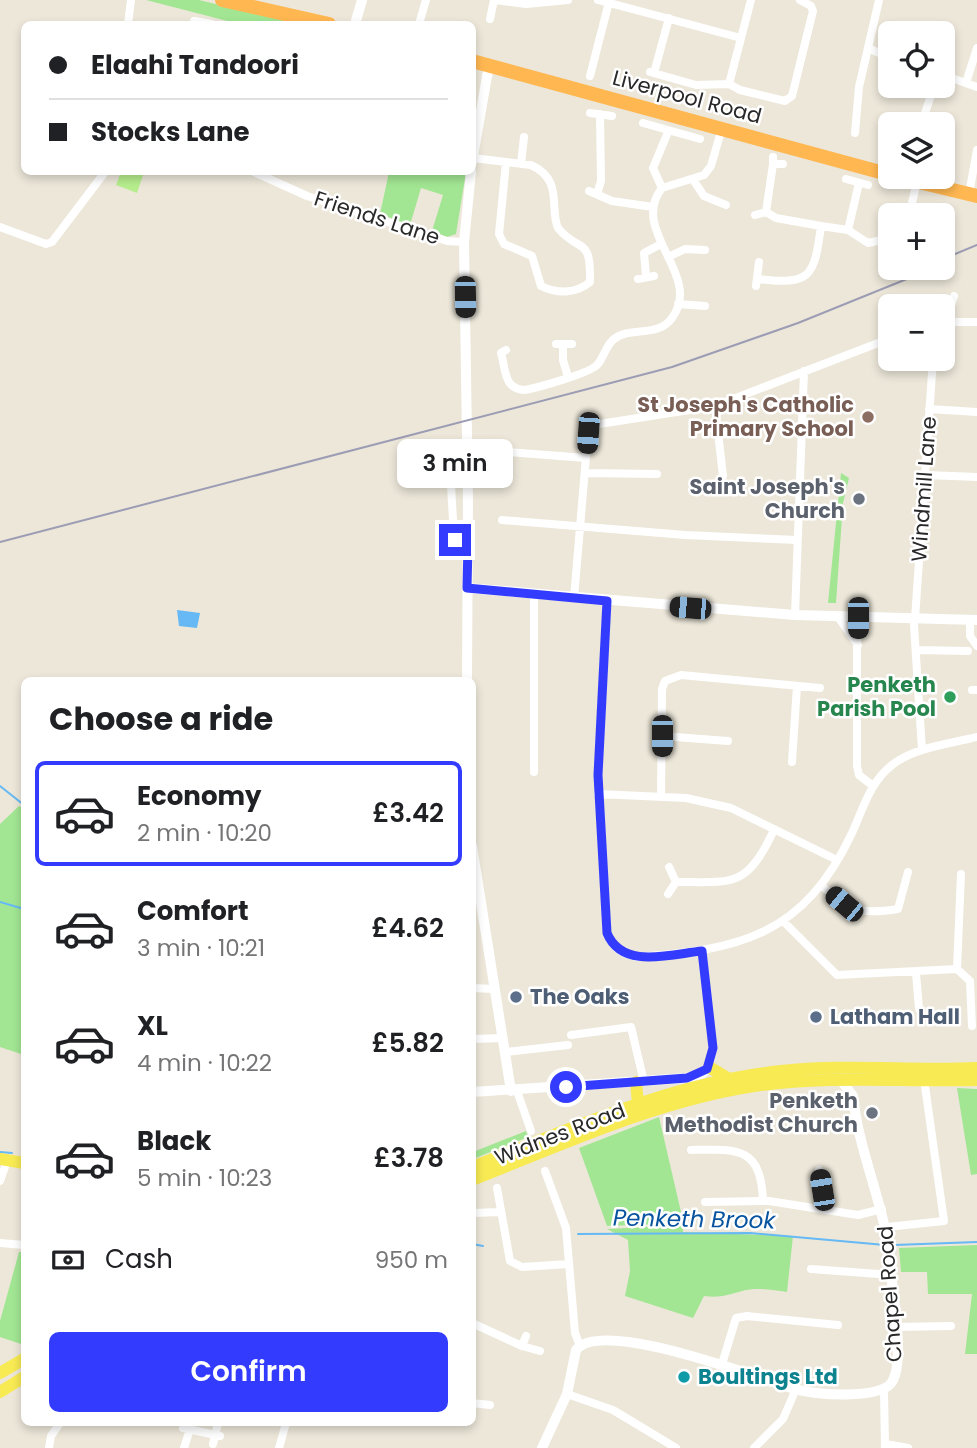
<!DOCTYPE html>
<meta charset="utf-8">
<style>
body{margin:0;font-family:Poppins,sans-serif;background:#f6f6f6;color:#202124;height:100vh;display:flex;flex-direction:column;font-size:26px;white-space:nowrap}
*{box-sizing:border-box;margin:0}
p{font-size:23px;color:#757577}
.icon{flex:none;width:38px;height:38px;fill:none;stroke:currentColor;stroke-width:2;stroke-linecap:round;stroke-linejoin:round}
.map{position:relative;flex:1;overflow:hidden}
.side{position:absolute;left:21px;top:677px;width:455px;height:749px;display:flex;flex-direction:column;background:#fff;border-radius:10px;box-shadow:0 4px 10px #0003}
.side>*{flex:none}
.guide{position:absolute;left:21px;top:21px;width:455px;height:154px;border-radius:10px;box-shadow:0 4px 10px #0003;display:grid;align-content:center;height:154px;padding:0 28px;background:#fff}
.buttons{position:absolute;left:878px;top:21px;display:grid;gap:14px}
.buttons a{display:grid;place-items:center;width:77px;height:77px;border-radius:10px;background:#fff;box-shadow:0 4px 10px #0003;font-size:35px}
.end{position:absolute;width:32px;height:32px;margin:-16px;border:9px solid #333bff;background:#fff;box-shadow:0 0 0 4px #fff}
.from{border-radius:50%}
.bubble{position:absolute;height:49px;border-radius:10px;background:#fff;box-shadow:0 4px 10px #0003;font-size:23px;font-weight:600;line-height:49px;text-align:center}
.car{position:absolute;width:21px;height:42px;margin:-21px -10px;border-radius:9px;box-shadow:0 0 5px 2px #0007;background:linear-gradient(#222 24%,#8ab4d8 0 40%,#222 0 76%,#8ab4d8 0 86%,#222 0)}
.guide b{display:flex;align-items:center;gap:24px;height:66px;font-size:26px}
.guide b+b{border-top:2px solid #e0e0e0}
.guide i{width:18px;height:18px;background:#202124}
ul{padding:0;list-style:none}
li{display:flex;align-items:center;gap:21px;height:105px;margin:0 14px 10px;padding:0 14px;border:4px solid transparent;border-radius:10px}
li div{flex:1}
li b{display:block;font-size:26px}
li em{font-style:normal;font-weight:600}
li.on{border-color:#333bff}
li>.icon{width:63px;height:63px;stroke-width:1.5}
h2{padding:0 28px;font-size:32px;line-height:84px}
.pay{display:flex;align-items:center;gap:18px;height:77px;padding:0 28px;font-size:26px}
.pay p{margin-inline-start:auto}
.action{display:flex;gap:14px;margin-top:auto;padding:14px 28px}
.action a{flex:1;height:80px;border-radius:10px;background:#333bff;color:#fff;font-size:28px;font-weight:600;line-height:80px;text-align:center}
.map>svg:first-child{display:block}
</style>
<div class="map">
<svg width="977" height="1448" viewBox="0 0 977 1448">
<rect width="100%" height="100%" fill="#ece7d9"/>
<path fill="#a2e693" d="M146 0H199L298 24H239Z
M389 172H466L456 234 447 237 432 231 443 195 421 188 410 225 380 214Z
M841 473 849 478 843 503 836 603H828Z
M19 806 24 808V1055L0 1047V824Z
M957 1088 977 1089V1174L971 1175Z
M659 1117 681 1212 661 1224 607 1226 579 1148Z
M526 1131 528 1137 473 1159V1152Z
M682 1214 683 1232 793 1236 787 1292C772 1290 757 1287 742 1291 727 1295 720 1298 704 1296L693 1318 625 1296 630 1271 628 1240 607 1229 663 1226Z
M977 1245V1354H965L972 1294H928L927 1272H901L899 1248Z
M19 1252H24V1345L0 1337V1321Z"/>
<path fill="#b6ee8e" d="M121 172H144L137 193 116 185Z"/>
<path fill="#66b9f4" d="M177 610 200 613 197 628 179 626Z"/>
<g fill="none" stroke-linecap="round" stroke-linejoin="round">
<path stroke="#66b9f4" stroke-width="2" d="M0 786 24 805
M0 902 24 909
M0 1152 12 1153
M578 1234 750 1233 885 1245
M472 1244 483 1246
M894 1245 977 1242"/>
<path stroke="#fff" stroke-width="8" d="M495 0 526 4 568 0
M598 0 741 38
M751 0 729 84 740 90 785 101 792 96 813 11 811 6 800 0
M490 19 494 0
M194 21 212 24
M128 24 131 0
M419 24 426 0
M870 49 891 58
M650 72 696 85 729 84
M654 73 669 18
M943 75 977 87
M590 76 609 2
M966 83 977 48
M590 113 612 116
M923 119 934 86
M643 123 700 139
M855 133 859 87 879 0
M773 157V164H783
M473 158 531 165C564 180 549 208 558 228 579 254 591 234 590 282 576 294 557 294 541 286L532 256 504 244 499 234 506 162
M521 164 524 137
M254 172 307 196 447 241 464 242
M846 179 868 185
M694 181 704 196 726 205
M662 188 653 168 668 132
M589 191 612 201 653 207
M597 194 601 181 600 114
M969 194 977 150
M766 212 773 164
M755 215 766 212 776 218 821 226
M909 215 917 182
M0 227 46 244 52 242 105 172
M848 230 859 183
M668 257 685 249 705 250
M646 276 644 253 661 244
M638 279 654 276
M757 279C811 285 814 278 821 226L848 230 868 243 891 238
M756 286 759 262
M678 304 705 306
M946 321 954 296
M943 322H977
M556 344H572
M563 344V360L568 377
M506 350 501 353C506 369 503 389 525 390 540 387 586 374 596 366 604 359 605 346 614 339 631 326 658 338 672 318 704 275 628 231 662 188L704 175 711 166 722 128
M715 406 723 476
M929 409 977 412
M507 452 586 458
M450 467 454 538 459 543 468 544
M585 473 657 474
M926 475 977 477
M502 520 685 535 797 540
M534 594V772
M574 598 588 433 593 425 715 406 891 338
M607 601 598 775 607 933C613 949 621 953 636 957 741 950 804 935 852 833 863 809 870 782 892 765 915 747 949 744 977 737
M795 615 804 371
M838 617 858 645
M857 618V766L859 775 873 786
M915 619 933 359
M970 619V636L977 646
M914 625 922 750
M916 650 968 651
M972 690H977
M662 736 728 741
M792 762 797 686
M598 794 686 798 731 808 837 860
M661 797 662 689 665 681 681 675 820 688
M676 882C735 882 746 888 774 830
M823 887C852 911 860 915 898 909L908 872
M668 894 676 882 669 867
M783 921 837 975 957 969 970 981 972 1026
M702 951 713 1048 709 1067
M957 969 961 874
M916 973 919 1009
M472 988 494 989
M571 1035 631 1027 644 1082
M472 1039 503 1038
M505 1052 568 1045
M517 1091 531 1131
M691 1150C737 1149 761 1146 763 1201
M819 1170 825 1210
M545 1171 566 1228 575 1333 580 1346
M0 1181 7 1161
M497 1188 510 1261 522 1267 569 1264
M705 1202 769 1201 858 1215 882 1209
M472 1213 500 1212
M887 1227 944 1221 924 1079
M0 1243 24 1245
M811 1269 892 1275
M472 1323 522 1346
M895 1327 951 1326
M526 1336 522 1346 540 1351
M722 1364 736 1318 747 1316 838 1325
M884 1390 885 1448
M567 1394 613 1410 676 1448
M472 1403 490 1405
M183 1428 220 1436
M213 1444 218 1423
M886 1444 908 1448
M49 1448 51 1436 60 1423
M184 1448 190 1429
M279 1448 286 1423
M754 1448 783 1419 796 1389"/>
<path stroke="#fff" stroke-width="10" d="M355 24 362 0
M472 162 489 65
M467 588 795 615 977 620
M467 681 468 503 464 242 471 172
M472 846 511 1091
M472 1092 687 1078 702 1074 709 1067
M542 1448 567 1394 576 1350C602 1317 760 1379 795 1389 814 1395 881 1400 892 1382 905 1361 893 1297 891 1272 888 1211 859 1156 853 1096L840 1079"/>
<path stroke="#f7ea53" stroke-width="12" d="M709 1067 729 1079
M636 1082 638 1104
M0 1159 24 1163
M472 1167C573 1128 672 1083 781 1071 846 1064 911 1071 977 1068
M472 1180C564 1144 656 1101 754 1086 829 1075 902 1082 977 1080
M0 1373 24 1359
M0 1392 24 1377"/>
<path stroke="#ffb751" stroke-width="14" d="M222 0 329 24
M472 61 891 175
M898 177 977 196"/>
<path stroke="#9c9cb4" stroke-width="2" d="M943 259 977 245
M0 542 672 367 798 323 934 268"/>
</g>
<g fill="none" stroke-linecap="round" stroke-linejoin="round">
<path stroke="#333bff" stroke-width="9" d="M455 540 468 544 467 588 607 601 598 775 607 933C622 970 671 954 702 951L713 1048 707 1069 687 1078 566 1087"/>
</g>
<circle fill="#8d6e63" stroke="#fff" stroke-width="2.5" cx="868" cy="417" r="7"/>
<g fill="#6b7280" stroke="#fff" stroke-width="2.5">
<circle cx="859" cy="499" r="7"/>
<circle cx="872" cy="1113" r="7"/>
</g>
<circle fill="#2e9e5b" stroke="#fff" stroke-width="2.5" cx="950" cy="697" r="7"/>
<g fill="#5c6f8a" stroke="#fff" stroke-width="2.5">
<circle cx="516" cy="997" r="7"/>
<circle cx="816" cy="1017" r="7"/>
</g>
<circle fill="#0f9aa8" stroke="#fff" stroke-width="2.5" cx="684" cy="1377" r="7"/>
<g text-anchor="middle" stroke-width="5" stroke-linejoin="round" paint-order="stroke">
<g font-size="21" fill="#292929" stroke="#fff">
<text transform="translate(687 97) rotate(15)" y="7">Liverpool Road</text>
<text transform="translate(377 218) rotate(18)" y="7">Friends Lane</text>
<text transform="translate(924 489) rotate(-86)" y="7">Windmill Lane</text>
<text transform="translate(560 1134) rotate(-21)" y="7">Widnes Road</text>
<text transform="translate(890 1294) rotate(-94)" y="7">Chapel Road</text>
</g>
<g font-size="21" font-weight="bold" fill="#785e54" stroke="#fff" text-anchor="end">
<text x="854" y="412">St Joseph's Catholic<tspan x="854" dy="24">Primary School</tspan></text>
</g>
<g font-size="21" font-weight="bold" fill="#5b616d" stroke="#fff" text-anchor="end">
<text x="845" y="494">Saint Joseph's<tspan x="845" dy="24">Church</tspan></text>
<text x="858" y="1108">Penketh<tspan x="858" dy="24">Methodist Church</tspan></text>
</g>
<g font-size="21" font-weight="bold" fill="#27864d" stroke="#fff" text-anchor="end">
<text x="936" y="692">Penketh<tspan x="936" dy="24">Parish Pool</tspan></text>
</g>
<g font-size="21" font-weight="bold" fill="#4e5e75" stroke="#fff" text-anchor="start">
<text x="530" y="1004">The Oaks</text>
<text x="830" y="1024">Latham Hall</text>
</g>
<g font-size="21" font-weight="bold" fill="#0d838f" stroke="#fff" text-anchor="start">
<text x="698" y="1384">Boultings Ltd</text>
</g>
<g font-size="23" font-style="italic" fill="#07539f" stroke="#fff">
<text transform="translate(694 1219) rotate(1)" y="8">Penketh Brook</text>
</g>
</g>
</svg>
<div class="buttons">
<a><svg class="icon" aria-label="locate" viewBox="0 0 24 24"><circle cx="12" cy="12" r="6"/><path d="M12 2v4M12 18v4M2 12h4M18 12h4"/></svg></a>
<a><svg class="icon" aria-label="layers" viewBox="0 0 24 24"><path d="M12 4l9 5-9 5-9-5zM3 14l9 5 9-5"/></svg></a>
<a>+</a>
<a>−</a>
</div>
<i class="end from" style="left:566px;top:1087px"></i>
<i class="end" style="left:455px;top:540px"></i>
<div class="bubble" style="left:397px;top:439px;width:116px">3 min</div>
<i class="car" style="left:465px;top:297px;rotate:179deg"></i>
<i class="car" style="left:588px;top:433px;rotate:184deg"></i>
<i class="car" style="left:690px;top:608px;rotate:275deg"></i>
<i class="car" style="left:858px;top:618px;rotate:180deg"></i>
<i class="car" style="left:662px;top:736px;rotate:180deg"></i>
<i class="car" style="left:844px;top:904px;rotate:310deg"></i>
<i class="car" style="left:822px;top:1190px;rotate:351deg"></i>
<div class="guide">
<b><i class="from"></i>Elaahi Tandoori</b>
<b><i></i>Stocks Lane</b>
</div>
<section class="side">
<h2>Choose a ride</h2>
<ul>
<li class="on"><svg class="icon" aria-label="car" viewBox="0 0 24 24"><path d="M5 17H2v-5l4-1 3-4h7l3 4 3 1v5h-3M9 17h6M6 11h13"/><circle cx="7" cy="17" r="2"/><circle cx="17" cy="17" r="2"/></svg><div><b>Economy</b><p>2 min · 10:20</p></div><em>£3.42</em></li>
<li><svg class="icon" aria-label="car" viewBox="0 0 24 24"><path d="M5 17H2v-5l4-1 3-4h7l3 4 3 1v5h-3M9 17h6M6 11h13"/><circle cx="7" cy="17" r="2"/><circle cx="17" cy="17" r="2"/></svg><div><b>Comfort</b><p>3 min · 10:21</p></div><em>£4.62</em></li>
<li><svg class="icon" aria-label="car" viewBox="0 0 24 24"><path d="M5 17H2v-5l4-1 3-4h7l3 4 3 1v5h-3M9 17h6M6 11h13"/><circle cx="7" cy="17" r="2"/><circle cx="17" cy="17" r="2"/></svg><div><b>XL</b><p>4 min · 10:22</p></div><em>£5.82</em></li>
<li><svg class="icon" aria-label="car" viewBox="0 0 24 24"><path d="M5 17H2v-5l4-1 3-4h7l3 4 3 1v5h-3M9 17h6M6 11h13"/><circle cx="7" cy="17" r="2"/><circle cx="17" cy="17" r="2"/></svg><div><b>Black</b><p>5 min · 10:23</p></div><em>£3.78</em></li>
</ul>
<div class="pay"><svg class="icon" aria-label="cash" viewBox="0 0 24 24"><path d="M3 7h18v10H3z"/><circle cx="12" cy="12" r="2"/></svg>Cash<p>950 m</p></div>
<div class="action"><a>Confirm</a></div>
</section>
</div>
